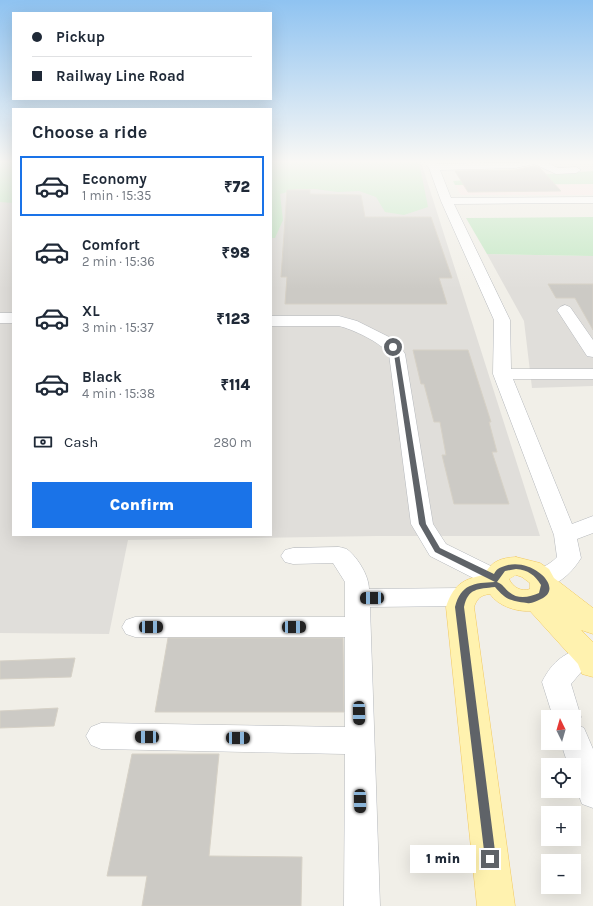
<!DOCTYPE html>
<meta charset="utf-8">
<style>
body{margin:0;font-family:Karla,sans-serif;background:#f2f2f3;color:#1f2937;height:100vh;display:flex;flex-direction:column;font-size:15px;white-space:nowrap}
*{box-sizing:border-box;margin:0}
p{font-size:13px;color:#747a83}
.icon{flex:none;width:22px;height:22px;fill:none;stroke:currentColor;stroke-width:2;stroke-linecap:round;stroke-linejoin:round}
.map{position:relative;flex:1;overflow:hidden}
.details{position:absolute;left:12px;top:108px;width:260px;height:428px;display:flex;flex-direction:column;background:#fff;border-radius:0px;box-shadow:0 4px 16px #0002}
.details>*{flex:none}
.banner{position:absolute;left:12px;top:12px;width:260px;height:88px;border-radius:0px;box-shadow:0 4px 16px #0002;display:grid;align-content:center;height:88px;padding:0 20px;background:#fff}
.needle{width:26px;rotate:355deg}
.buttons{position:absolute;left:541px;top:710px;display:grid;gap:8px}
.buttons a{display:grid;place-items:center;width:40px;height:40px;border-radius:0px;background:#fff;box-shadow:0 4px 16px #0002;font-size:20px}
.end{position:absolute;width:18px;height:18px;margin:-9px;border:5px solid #5f6368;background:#fff;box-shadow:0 0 0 2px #fff}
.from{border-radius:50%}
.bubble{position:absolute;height:28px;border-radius:0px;background:#fff;box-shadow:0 4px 16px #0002;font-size:13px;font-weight:800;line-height:28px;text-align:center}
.car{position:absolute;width:12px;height:24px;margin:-12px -6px;border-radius:5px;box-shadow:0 0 3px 1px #0007;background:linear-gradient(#222 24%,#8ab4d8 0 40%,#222 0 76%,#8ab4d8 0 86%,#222 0)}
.banner b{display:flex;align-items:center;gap:14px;height:38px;font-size:15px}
.banner b+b{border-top:1px solid #e0e1e3}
.banner i{width:10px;height:10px;background:#1f2937}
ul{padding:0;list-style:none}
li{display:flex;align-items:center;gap:12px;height:60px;margin:0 8px 6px;padding:0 12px;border:2px solid transparent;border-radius:0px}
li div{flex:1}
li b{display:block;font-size:15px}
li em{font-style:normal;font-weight:800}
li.active{border-color:#1a73e8}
li>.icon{width:36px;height:36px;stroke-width:1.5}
h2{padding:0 20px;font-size:18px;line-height:48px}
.pay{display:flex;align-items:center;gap:10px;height:44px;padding:0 20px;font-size:15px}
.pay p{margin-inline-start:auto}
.action{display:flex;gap:8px;margin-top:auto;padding:8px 20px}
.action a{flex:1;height:46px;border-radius:0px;background:#1a73e8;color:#fff;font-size:16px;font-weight:800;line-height:46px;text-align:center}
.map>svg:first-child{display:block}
</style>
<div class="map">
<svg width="593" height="906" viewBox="0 0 593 906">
<rect width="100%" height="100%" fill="#f1efe8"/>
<path fill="#e0deda" d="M0 162H13V535H271V162H421L540 536H377L128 540 109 634 0 633Z
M487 254 593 256V386L532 388 524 321Z"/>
<path fill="#fce8e6" d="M593 184V195H461L455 185Z"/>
<path fill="#c5e8c5" d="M0 162H13V203L0 202Z
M271 162H419L428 207 404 215 385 212 376 197 359 191 338 192 315 189H297L280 194 283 220 275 238H271Z
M593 171V184L455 185 453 181Z
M593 217V256L487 254 466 218Z"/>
<path fill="#cccac5" stroke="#d6d1c6" d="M534 166 540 168 561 191 468 192 455 171 515 170Z
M287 190H310V194L361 195 365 217H431L452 278H439L447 304H285L287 277H281Z
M548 284H593V330L575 298H556Z
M413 350H468L491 422H489L497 452H492L509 504H454L442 455H446L440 422H434L424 384H421Z
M168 638H343L344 712H155Z
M75 658 71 677 0 679V661Z
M58 708 54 726 0 728V711Z
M132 754H219L209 856 302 857 301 906H142L147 876H107Z"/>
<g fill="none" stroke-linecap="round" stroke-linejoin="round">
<g stroke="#b5b8bc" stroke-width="1">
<path id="minor" d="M424 162H435L437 164 546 162 558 168 576 167 581 170 576 173 556 174 534 164 515 168 440 170 451 198 593 197V203L454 204 510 320 511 369H593V379H513L572 524 593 516V533L577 539 581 558C571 574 554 591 534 585L531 579C537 568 549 566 557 557L554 535 493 374 494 320 441 201 429 168Z
M565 305 570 307 593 340V357L587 356 557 310 560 307Z
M0 313H13V323H0Z
M271 316H339L357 321 391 338 399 344 405 354 433 524 446 544 505 573 508 579 505 585 496 588 487 585 430 556 411 524 389 354C382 343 352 329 339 326H271Z
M339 547C342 548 346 548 348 550 358 558 369 576 369 589L462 588 471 590 474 597 471 604 462 606 370 607 380 906H344L345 754 101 749 91 745 86 736 91 727 101 723 345 727V637H135L126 634 122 627 126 620 135 617H345V582L333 563 293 564 285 562 281 556 285 550 293 548Z
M588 645 593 647V666L582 671 571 684 581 717 578 725 584 728 593 749V808L582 804 574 783V765H568L561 743H574V717H553L542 682C553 660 565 653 588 645Z"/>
</g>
<g stroke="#f2c960" stroke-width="1">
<path id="major" d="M516 557 540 563 549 569 554 578 593 608V634L581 630 593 642V677L582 674 578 664 530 611C517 612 498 606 490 594 481 595 477 598 474 607L515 906H477L446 607C453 586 462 579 484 575 492 561 500 558 516 557ZM516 575 522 577 530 583V589C522 592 513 588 509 579Z"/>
</g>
<use href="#minor" fill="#fff" fill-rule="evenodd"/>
<use href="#major" fill="#fff2af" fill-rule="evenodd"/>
</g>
<linearGradient id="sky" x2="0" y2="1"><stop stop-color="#8fc3f1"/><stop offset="0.56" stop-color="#f9f8f5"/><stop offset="1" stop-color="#f9f8f5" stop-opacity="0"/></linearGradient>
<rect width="593" height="289" fill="url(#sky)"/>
<path fill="#5f6368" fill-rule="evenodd" d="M393 345 399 354 426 524 440 548 494 574C497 568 501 567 508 565 533 559 565 588 541 599 536 601 532 604 527 603 511 601 506 600 495 587 478 589 468 588 464 607L496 859 494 863 490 864 486 863 485 859 455 607C461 584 474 583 495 582L435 552 419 524 394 354 390 347ZM516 569C528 570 535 575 541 585L539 593C530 597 518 600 509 592 505 589 503 584 497 582L505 571Z"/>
</svg>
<div class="buttons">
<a><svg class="needle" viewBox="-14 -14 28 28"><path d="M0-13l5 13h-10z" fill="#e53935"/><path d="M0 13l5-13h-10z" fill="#747a83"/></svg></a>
<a><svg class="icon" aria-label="locate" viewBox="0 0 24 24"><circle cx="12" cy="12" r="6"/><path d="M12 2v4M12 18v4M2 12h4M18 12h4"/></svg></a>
<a>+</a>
<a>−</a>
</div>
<i class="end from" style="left:393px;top:347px"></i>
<i class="end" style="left:490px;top:859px"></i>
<div class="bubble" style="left:410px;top:845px;width:66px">1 min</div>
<i class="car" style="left:372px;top:598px;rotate:269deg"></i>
<i class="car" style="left:151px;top:627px;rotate:90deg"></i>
<i class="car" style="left:294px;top:627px;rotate:90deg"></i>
<i class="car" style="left:359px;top:713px;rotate:179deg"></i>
<i class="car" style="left:147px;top:737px;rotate:271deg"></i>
<i class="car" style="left:238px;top:738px;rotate:91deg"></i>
<i class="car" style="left:360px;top:801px;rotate:179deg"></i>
<div class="banner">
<b><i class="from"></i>Pickup</b>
<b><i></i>Railway Line Road</b>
</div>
<section class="details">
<h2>Choose a ride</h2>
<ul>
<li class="active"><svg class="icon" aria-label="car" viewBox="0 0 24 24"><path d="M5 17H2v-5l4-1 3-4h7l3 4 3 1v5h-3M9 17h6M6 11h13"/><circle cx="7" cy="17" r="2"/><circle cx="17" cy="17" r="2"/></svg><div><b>Economy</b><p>1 min · 15:35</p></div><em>₹72</em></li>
<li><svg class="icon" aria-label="car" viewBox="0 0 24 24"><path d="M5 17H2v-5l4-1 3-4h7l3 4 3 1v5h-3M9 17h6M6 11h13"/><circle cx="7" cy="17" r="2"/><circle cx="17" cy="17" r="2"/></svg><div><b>Comfort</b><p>2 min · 15:36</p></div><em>₹98</em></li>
<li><svg class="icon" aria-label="car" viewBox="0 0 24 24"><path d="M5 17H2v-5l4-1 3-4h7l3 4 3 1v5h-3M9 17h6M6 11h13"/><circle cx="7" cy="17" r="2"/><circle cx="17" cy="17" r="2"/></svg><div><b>XL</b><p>3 min · 15:37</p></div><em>₹123</em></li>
<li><svg class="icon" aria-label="car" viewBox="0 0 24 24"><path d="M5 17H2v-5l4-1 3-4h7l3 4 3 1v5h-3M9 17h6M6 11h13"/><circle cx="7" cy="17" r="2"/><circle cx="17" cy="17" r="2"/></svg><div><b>Black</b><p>4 min · 15:38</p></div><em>₹114</em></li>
</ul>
<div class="pay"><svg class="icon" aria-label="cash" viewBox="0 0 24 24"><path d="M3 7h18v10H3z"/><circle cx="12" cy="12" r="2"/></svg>Cash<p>280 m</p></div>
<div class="action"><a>Confirm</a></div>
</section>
</div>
